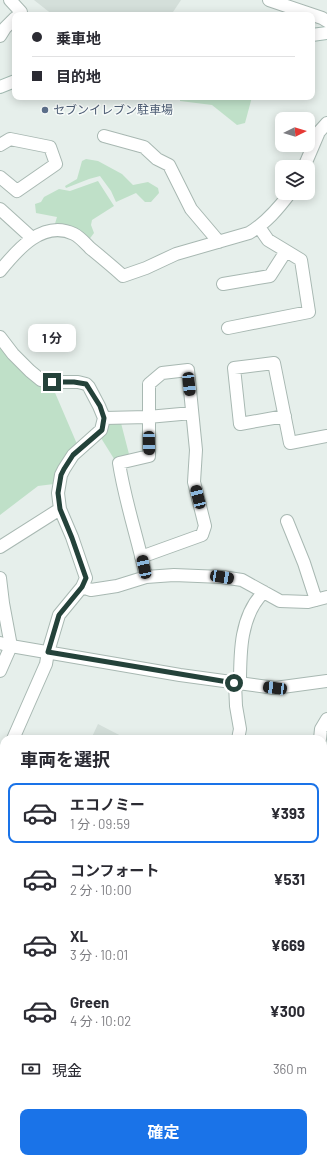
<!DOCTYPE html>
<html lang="ja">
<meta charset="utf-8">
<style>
body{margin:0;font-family:Barlow,"Noto Sans JP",sans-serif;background:#f2f2f3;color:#2b2b33;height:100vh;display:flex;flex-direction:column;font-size:15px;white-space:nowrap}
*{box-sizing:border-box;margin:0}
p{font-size:13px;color:#7c7c81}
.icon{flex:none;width:22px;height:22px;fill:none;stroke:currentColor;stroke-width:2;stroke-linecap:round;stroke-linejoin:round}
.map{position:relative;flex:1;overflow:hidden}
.sheet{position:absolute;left:0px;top:735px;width:327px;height:428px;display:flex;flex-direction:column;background:#fff;border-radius:12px 12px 0 0;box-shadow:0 2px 10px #0003}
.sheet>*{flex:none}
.banner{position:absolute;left:12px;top:12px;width:303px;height:88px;border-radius:8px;box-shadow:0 2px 10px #0003;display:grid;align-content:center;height:88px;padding:0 20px;background:#fff}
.needle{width:26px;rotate:85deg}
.tools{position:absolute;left:275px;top:112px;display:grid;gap:8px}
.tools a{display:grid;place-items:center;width:40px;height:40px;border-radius:8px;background:#fff;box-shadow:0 2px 10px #0003;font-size:20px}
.end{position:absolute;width:18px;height:18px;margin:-9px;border:5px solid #24423a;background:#fff;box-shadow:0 0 0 2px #fff}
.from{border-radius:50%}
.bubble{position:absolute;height:28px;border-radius:8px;background:#fff;box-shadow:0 2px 10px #0003;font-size:13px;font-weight:700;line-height:28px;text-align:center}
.car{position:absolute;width:12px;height:24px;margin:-12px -6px;border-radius:5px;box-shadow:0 0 3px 1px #0007;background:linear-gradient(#222 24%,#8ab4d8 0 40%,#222 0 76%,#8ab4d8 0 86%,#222 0)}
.banner b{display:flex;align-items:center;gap:14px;height:38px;font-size:15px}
.banner b+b{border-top:1px solid #e1e1e2}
.banner i{width:10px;height:10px;background:#2b2b33}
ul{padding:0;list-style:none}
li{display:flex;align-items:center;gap:12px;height:60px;margin:0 8px 6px;padding:0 12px;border:2px solid transparent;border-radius:8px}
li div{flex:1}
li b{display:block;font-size:15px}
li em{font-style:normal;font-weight:700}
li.selected{border-color:#1a73e8}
li>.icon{width:36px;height:36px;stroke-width:1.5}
h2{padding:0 20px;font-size:18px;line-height:48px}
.pay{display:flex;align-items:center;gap:10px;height:44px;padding:0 20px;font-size:15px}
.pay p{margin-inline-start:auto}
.primary-button{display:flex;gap:8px;margin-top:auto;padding:8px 20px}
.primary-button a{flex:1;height:46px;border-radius:8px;background:#1a73e8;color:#fff;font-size:16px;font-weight:700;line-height:46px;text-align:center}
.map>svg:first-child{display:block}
</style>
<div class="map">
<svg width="327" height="1163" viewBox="0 0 327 1163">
<rect width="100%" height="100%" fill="#e6efeb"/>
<path fill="#d4dfda" d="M34 0H181L171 15H53Z
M98 724 127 739H91Z"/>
<path fill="#bfe0c8" d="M180 97H252L245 123 237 125 212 105 180 101Z
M86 159 98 161 122 174 133 185 148 182 158 188 159 193 151 202H145L136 193 116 202 111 191 100 176 89 179 66 188 65 186 77 179 82 161Z
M98 181 114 206 92 220 91 225 94 233 88 241 54 227 57 217 36 213 35 204 41 202 44 197 59 189 70 191Z
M0 343 53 388 77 444 54 484 38 486 0 515Z
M121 423 130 458 116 462 101 438 108 424Z
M323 768H327V813L323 814Z
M327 983V1031H323V985Z"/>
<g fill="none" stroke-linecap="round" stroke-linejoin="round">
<g stroke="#a8b8b2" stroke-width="14">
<path id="minor" d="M10 0 21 12 18 15
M269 0 322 18 327 21
M0 36 5 28 15 18
M104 136 144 147 157 159 169 165 191 209 219 242
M0 145 10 139 50 147 56 164 17 191 0 177
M304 167 319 132 327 123
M0 209 32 238
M0 271C17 250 43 219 74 234 80 237 85 243 90 248 101 257 112 266 123 276L146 268 176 254 249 233C266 223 278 209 290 193
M223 284 270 276 286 251
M228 328 309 312 301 260 268 240 259 227
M0 337 13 354 30 371 41 380 52 382H78L86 384 89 387 99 406 104 418 101 430 73 455 64 469 61 475 58 493 60 509 72 537 86 578 82 587 59 615 48 652 46 664 13 739
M285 416 240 424 234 368 274 363 290 443 327 436
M104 418 148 417 192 413
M287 521 304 563 316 600
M0 547 60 509
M141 557 202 535 205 526 194 482 196 450 188 370 162 373 149 384V456L119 463C125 502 138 539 146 577
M0 578 3 603
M82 587 91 590 117 586 146 577 174 575 222 577 242 580 280 601 308 602 327 597
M0 602 3 603 11 646 0 671
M235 683 236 706 240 729 238 739
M240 684C240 653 240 615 264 592
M320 739 321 729 327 719
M0 768 4 759
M0 902H4
M0 1054C4 1060 3 1068 0 1075
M323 1056 327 1054
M0 1109 4 1110
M323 1119 327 1118
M231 1159 235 1163
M119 1163V1159
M141 1163 158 1159"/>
</g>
<g stroke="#a8b8b2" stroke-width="14">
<path id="tertiary" d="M0 643 11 646 180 675 275 688 327 681"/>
</g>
<g stroke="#a4bbb3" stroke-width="14">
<path id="secondary" d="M312 35 327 33
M0 87 15 81"/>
</g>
<use href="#minor" stroke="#fff" stroke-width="12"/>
<use href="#tertiary" stroke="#fff" stroke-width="12"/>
<use href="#secondary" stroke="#fff" stroke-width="12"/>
</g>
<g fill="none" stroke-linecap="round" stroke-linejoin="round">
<path stroke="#24423a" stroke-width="5" d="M52 382H74L86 384 88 387 100 406 104 418 102 430 73 455 64 469 61 475 58 493 60 509 72 538 86 578 82 587 59 615 48 652 234 683"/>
</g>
<circle fill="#5c6f8a" stroke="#f7fbf9" stroke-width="1.5" cx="45" cy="110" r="4"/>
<g text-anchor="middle" stroke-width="3" stroke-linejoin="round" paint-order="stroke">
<g font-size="12" fill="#4e5e75" stroke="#f7fbf9" text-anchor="start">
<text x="53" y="114">セブンイレブン駐車場</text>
</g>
</g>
</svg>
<div class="tools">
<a><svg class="needle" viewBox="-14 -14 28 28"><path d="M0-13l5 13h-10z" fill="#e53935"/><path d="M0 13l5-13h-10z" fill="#7c7c81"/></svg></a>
<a><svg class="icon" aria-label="layers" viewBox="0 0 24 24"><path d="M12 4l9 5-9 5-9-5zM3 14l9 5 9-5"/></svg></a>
</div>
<i class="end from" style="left:234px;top:683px"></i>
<i class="end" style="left:52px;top:382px"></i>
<div class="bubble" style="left:28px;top:324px;width:48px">1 分</div>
<i class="car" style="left:189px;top:384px;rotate:174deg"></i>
<i class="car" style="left:149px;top:443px;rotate:179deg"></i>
<i class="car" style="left:198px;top:497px;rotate:346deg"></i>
<i class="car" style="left:144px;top:567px;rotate:348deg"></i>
<i class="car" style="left:222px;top:577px;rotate:99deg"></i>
<i class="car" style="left:275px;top:688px;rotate:277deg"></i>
<div class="banner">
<b><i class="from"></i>乗車地</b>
<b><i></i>目的地</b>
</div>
<section class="sheet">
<h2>車両を選択</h2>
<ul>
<li class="selected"><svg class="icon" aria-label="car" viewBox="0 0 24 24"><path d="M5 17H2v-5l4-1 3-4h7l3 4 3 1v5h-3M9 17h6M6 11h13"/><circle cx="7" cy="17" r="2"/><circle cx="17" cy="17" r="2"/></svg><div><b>エコノミー</b><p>1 分 · 09:59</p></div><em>¥393</em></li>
<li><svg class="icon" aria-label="car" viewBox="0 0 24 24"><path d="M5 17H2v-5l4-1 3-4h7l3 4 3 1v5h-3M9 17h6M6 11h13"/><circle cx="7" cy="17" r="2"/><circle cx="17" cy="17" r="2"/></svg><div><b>コンフォート</b><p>2 分 · 10:00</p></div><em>¥531</em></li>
<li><svg class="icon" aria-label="car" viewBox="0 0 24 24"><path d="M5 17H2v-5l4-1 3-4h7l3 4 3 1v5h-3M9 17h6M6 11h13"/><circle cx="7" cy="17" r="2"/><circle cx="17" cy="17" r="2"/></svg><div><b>XL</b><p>3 分 · 10:01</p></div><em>¥669</em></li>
<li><svg class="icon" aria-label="car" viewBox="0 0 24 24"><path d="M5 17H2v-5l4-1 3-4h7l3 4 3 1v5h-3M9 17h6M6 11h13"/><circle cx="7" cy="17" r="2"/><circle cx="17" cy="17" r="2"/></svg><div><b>Green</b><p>4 分 · 10:02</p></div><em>¥300</em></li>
</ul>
<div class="pay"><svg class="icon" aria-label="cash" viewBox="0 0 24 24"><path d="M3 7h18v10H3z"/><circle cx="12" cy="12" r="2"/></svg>現金<p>360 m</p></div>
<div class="primary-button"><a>確定</a></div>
</section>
</div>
